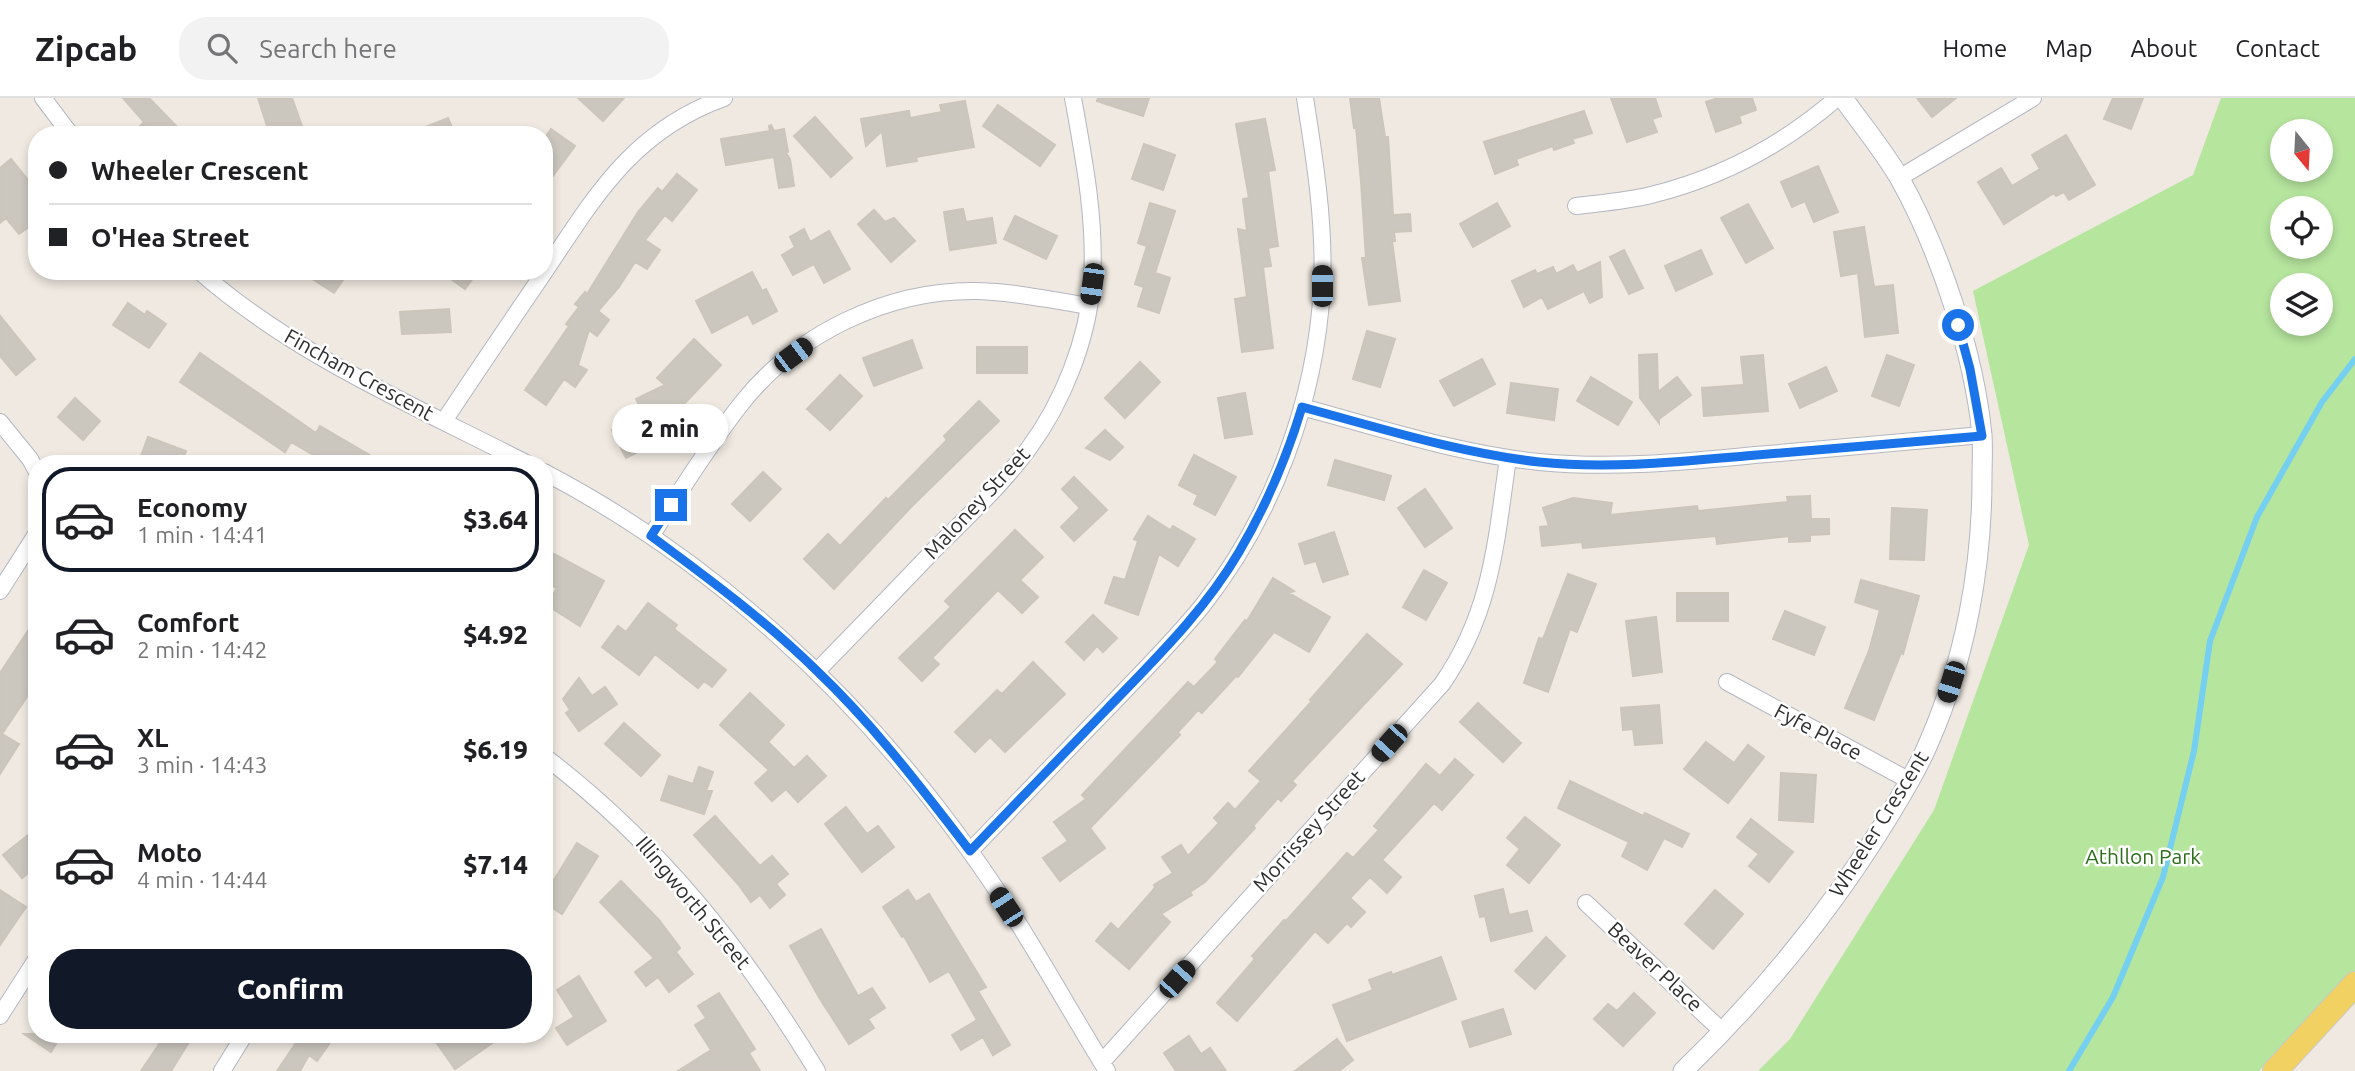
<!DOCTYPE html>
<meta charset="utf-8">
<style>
body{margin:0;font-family:Ubuntu,sans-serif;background:#f2f2f2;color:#202124;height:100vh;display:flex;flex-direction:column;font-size:26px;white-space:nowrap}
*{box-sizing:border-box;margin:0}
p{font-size:23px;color:#757577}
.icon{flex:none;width:38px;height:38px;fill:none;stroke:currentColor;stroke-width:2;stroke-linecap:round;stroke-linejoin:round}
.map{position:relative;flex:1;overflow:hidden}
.panel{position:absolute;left:28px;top:357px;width:525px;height:588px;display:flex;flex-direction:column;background:#fff;border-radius:28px;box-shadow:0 4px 10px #0003}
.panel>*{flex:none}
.banner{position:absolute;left:28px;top:28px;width:525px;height:154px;border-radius:28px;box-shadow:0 4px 10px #0003;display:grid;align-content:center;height:154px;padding:0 21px;background:#fff}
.needle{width:46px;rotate:162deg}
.buttons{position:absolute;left:2270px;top:21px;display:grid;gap:14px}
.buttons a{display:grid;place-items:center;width:63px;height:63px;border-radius:50%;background:#fff;box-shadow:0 4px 10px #0003;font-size:35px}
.end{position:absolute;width:32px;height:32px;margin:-16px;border:9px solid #1a73e8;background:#fff;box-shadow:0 0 0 4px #fff}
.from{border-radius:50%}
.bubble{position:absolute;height:49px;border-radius:24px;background:#fff;box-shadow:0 4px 10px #0003;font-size:23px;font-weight:800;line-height:49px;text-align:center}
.car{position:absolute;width:21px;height:42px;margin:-21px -10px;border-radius:9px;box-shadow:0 0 5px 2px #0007;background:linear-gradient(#222 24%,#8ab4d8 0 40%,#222 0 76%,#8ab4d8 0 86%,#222 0)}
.banner b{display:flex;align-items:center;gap:24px;height:66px;font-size:26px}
.banner b+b{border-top:2px solid #e0e0e0}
.banner i{width:18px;height:18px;background:#202124}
ul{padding:12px 0 0;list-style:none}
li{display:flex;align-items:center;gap:21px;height:105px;margin:0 14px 10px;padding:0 7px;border:4px solid transparent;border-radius:28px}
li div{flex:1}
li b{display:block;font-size:26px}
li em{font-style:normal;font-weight:800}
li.active{border-color:#111827}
li>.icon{width:63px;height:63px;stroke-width:1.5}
.button{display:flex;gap:14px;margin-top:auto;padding:14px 21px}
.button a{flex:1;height:80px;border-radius:28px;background:#111827;color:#fff;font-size:28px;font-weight:800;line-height:80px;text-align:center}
header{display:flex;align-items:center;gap:42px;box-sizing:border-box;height:98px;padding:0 35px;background:#fff;border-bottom:2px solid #e0e0e0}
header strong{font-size:33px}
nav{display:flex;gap:38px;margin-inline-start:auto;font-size:24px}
.search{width:490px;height:63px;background:#f2f2f2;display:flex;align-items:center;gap:18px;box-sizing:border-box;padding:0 24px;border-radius:28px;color:#757577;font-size:26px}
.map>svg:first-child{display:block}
</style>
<header>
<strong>Zipcab</strong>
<div class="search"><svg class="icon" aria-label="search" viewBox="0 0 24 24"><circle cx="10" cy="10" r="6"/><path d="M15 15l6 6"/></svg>Search here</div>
<nav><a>Home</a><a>Map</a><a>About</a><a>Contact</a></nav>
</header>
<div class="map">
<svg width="2355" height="973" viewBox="0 0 2355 973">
<rect width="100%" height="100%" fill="#efe9e1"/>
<path fill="#b6e59e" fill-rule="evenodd" d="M2221 0H2355V875L2259 973H1758L1790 941 1934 712 2029 447 1973 193 2193 77ZM2282 33H2320V72H2282ZM2282 110H2320V149H2282ZM2282 187H2320V226H2282Z"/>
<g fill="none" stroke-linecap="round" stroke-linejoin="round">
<path stroke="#75cff0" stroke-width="6" d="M2069 973 2113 899 2163 779 2194 653 2210 543 2257 419 2322 304 2355 261"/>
</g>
<path fill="#cbc7bf" stroke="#cbc5ba" stroke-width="2" d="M123 0H149L185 37H146L139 29 144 24Z
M258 0H292L302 28 270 37Z
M578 0H624L603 23Z
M1098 0H1149L1143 18 1097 3Z
M1350 0H1379L1385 39H1388L1393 117 1410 116 1411 133 1394 134 1395 143H1392L1400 203 1369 207 1362 160H1366L1361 84 1356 29 1354 30Z
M1611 0H1655L1661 18 1652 21 1657 34 1627 44Z
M1718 0H1752L1756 12 1739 18 1741 25 1716 34 1706 4Z
M1917 0H1956L1932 19Z
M2113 0H2143L2131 31 2104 21Z
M965 3 974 49 916 59 917 63 887 68 882 33 866 48 861 21 909 13 910 20 942 14 940 7Z
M998 7 1055 47 1040 68 983 28Z
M1584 13 1592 35 1572 41 1574 45 1554 52 1553 48 1516 61 1518 67 1495 76 1484 44Z
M815 19 852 60 831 79 794 38Z
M448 20 455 37H408V36Z
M1265 21 1275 72 1268 73 1278 148 1268 150 1271 168 1263 169 1273 250 1242 254 1235 201 1247 199 1238 131 1247 133 1243 101 1249 100 1236 26Z
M771 27 774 33 784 31 788 54 786 55 790 61 794 88 779 90 774 59 726 67 721 41 770 33 769 28Z
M551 31 575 48 544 90V41Z
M2066 37 2095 87 2069 102 2064 94 2056 98 2054 95 2004 126 1978 84 2001 70 2012 88 2040 71 2032 57Z
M1144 46 1175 57 1163 92 1132 81Z
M11 61 37 93V123L19 136 6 120 0 125V70Z
M1818 68 1838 114 1814 124 1805 103 1792 109 1781 84Z
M677 76 697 92 672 123 665 117 645 142 660 152 647 171 635 164 619 189 598 213 609 222 597 238 589 232 578 267 587 272 575 289 564 281 546 307 525 292 569 228 566 226 579 209 575 206 585 194 587 196 638 114 658 90 662 94Z
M1150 105 1175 113 1155 175 1170 180 1159 215 1138 208 1144 189 1135 186 1147 148 1138 145Z
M1497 105 1510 128 1473 149 1460 126Z
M1748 106 1773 150 1746 165 1721 120Z
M963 111 966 124 992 120 996 145 950 152 944 114Z
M874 112 885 124 894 120 915 143 891 164 858 126Z
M1015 118 1057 138 1046 161 1004 141Z
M1864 129 1874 189 1893 187 1898 235 1865 239 1858 175 1841 178 1834 134Z
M804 131 810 144 829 133 850 171 824 185 814 166 793 177 782 157 795 149 790 139Z
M1624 152 1643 190 1629 196 1610 159Z
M1701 152 1712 176 1676 193 1665 168Z
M1600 164 1602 199 1590 205 1584 193 1548 211 1542 199 1524 209 1512 183 1535 172 1537 176 1553 169 1556 176 1573 167 1577 175Z
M300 173H349L334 195Z
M440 173H478L465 191Z
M752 174 762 193 766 191 777 213 753 226 748 216 712 235 696 203Z
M128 205 145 217 147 213 166 226 149 250 113 227Z
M449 211 451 234 402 236 400 214Z
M0 218 35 261 16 277 0 258Z
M1367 233 1395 241 1380 289 1353 281Z
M694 241 721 267 683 307 688 311 676 335 626 360 612 332 643 316 636 301 665 287 657 280Z
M912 242 922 270 874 288 863 260Z
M977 249H1027V275H977Z
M200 255 316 335 320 328 385 366H329L291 344 285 354 180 284Z
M1657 256 1658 294 1677 279 1691 297 1659 321V325L1640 300 1639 257Z
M1763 257 1768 313 1704 318 1702 290 1744 287 1741 259Z
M1887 257 1914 267 1899 308 1872 298Z
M1482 261 1495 286 1454 308 1440 283Z
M1140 264 1160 284 1125 320 1105 300Z
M1826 269 1837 293 1800 310 1789 286Z
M840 277 862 298 830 332 807 311Z
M1591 279 1632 304 1618 327 1577 303Z
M1511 285 1558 291 1554 322 1507 315Z
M1245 295 1252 336 1225 340 1218 300Z
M75 300 100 323 83 342 58 319Z
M979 303 999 323 913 407 834 491 804 461 828 436 840 448 886 400 888 402 947 342 944 338Z
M1105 332 1123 349 1110 362 1086 350Z
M148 339 186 353 181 366H138Z
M1194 357 1236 379 1215 417 1194 406 1198 397 1179 387Z
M1335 362 1391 378 1384 402 1328 387Z
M763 374 781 391 750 423 732 406Z
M1074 379 1107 412 1074 443 1061 429 1080 410 1062 391Z
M1425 391 1452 430 1425 449 1398 410Z
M1810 398 1811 421H1829V436L1810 437V443L1789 444V438L1717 446 1716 438 1583 450 1582 444 1542 448 1540 429 1549 428 1543 410 1573 400 1612 405 1610 417 1697 408 1698 413 1788 404 1787 399Z
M1892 410 1927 412 1924 462 1890 461Z
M1148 418 1170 432 1173 428 1195 441 1178 468 1159 456 1138 517 1105 505 1114 479 1125 482 1138 443 1134 441Z
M1015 432 1043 459 1020 482 1038 499 1022 515 998 492 932 560 939 566 922 583 899 560 951 509 945 503Z
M1334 434 1348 476 1323 484 1316 463 1305 466 1299 446Z
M554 456 604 483 580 528 548 508 557 490 544 483V474Z
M1424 472 1447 485 1426 522 1403 509Z
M1568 476 1596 486 1577 534 1570 531 1548 594 1524 585 1539 540 1543 541Z
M1273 480 1294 493 1289 495 1330 519 1309 554 1274 534 1238 579 1236 578 1202 615 1198 612 1178 634 1180 637 1090 730 1105 750 1060 783 1043 760 1068 743 1054 724 1086 701 1082 697 1188 584 1194 589 1218 564 1215 561 1245 522 1247 523Z
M1861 482 1919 498 1903 556 1901 555 1874 622 1845 610 1869 553 1880 512 1855 504Z
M1677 495H1728V523H1677Z
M648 505 677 527 674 531 726 572 712 589 704 583 698 590 655 556 639 577 602 549 618 528 626 534Z
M1785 513 1825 529 1814 557 1773 541Z
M1093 517 1117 540 1103 554 1097 548 1084 562 1066 544Z
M37 519V584L2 636 19 646 0 676V575Z
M1656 519 1662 574 1633 578 1626 523Z
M1367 536 1402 566 1292 683 1296 687 1281 703 1278 700 1253 728 1255 730 1205 784 1190 794 1192 797 1161 816 1170 824 1129 871 1096 843 1111 825 1118 832 1155 790 1154 787 1173 775 1162 759 1181 747 1188 758 1219 725 1214 720 1228 705 1235 712 1261 683 1249 673 1312 603 1310 602Z
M1033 564 1065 596 1005 654 990 639 975 654 955 634 997 592 1002 596Z
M579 580 592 598 605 589 617 606 579 633 566 615 570 612 563 601Z
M750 595 784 627 768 644 794 670 807 658 826 678 798 704 786 691 772 703 755 685 769 672 720 627Z
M1478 605 1521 645 1503 664 1460 624Z
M1659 607 1662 645 1635 647 1633 631 1623 632 1621 610Z
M624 625 660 657 641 678 605 646Z
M1706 644 1734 665 1748 647 1764 659 1728 705 1684 671Z
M1455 661 1473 677 1442 712 1434 705 1382 762 1401 779 1387 795 1370 779 1350 800 1365 814 1351 829 1347 825 1328 845 1315 833 1237 923 1217 905 1255 861 1252 858 1284 822 1286 823 1347 755 1353 760 1379 732 1374 728 1426 666 1440 678Z
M699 669 713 674 706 693H712L704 716 661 702 669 678 693 686Z
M1781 675 1816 677 1813 724 1779 722Z
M1570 683 1643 718 1645 715 1689 736 1682 749 1664 740 1647 772 1622 758 1629 744 1558 710Z
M846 709 867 736 878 728 894 749 862 774 825 726Z
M715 718 760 768 772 758 788 776 776 786 785 797 770 810 760 797 751 804 738 786 694 737Z
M1525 719 1560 747 1529 785 1507 767 1520 751 1507 740Z
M1751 721 1793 754 1769 784 1749 768 1759 756 1737 739Z
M37 730V768L22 780 3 757Z
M577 745 598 758 562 816 544 804V798Z
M621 783 659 822 680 850 676 854 693 876 669 894 658 879 646 888 635 874 654 860 600 804Z
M1503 791 1509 817 1527 813 1532 833 1491 843 1485 818 1480 819 1475 798Z
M0 792 26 809 0 847Z
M908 792 916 804 929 796 986 889 978 893 1010 947 993 957 983 939 961 952 952 937 977 922 949 873 930 884 904 838 902 839 883 809Z
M1715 792 1743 816 1713 851 1685 826Z
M821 831 858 898 872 890 885 910 868 921 874 930 849 946 820 901 790 848Z
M1546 839 1565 858 1535 891 1515 873Z
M1441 859 1456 901 1347 943 1333 907 1373 892 1369 882 1391 874 1392 877Z
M579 878 606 923 567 947 556 930 574 919 557 892Z
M719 895 755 951 749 955 760 973H678L711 952 695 927 706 920 698 908Z
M1634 895 1655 915 1623 948 1594 921 1608 906 1617 913Z
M1503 911 1511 936 1470 949 1462 924Z
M24 936H62L51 954Z
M166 936H194L171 973H141Z
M302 936H336L317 963 309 957 300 973H277Z
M447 936H505L455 971 436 944Z
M1189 938 1201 956 1210 950 1226 973H1176L1164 955Z
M1337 941 1353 962 1339 973H1295Z"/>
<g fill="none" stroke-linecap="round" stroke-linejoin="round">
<g stroke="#b4b7c1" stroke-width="18">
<path id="minor" d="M43 0 71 37
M1899 80 2033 0
M1576 108C1601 105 1627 103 1651 97 1720 80 1784 46 1837 0
M199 173C296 258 415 308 528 366
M1302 309C1380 330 1459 356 1539 364 1611 371 1684 364 1755 357 1831 351 1907 344 1982 337
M444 323C475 276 507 229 539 182 592 104 629 34 724 0
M0 324 30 361 37 374
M544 374C714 463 858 597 969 752 1020 822 1062 900 1107 973
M651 438C680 394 708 348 741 306 796 236 888 191 978 193 1015 194 1052 202 1089 208
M0 493 37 435
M817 573C857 532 896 492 935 451 967 419 1002 387 1029 350 1063 304 1088 241 1092 184 1096 122 1084 61 1073 0
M1727 584 1910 683
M544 658C659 746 742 850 817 973
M970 753C1017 705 1063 656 1110 608 1141 575 1174 543 1203 507 1273 418 1316 302 1322 189 1325 126 1315 63 1305 0
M1586 805 1723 934
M0 918 37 860
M1102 964 1442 586C1492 514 1496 443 1508 360
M222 973 245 936"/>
</g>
<g stroke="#b4b7c1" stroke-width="21">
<path id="tertiary" d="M1683 973C1761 898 1830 814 1887 721 1902 696 1918 671 1929 644 1965 562 1982 470 1982 381 1982 367 1983 351 1982 337 1974 255 1940 153 1900 81 1884 53 1862 27 1843 0"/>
</g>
<g stroke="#c9c9c9" stroke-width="26">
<path id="primary" d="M2275 973 2355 886"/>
</g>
<use href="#minor" stroke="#fff" stroke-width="16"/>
<use href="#tertiary" stroke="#fff" stroke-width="19"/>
<use href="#primary" stroke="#f2d163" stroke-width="24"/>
</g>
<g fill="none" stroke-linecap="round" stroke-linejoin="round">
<path stroke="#1a73e8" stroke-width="9" d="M671 407 651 438C708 480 766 523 817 573 874 627 922 691 970 753 1015 706 1061 659 1106 612 1154 562 1204 514 1239 454 1266 408 1287 359 1302 309 1380 330 1459 355 1539 364 1607 371 1677 364 1745 358 1824 351 1903 344 1982 338L1970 271 1958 227"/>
</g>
<g text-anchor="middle" stroke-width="5" stroke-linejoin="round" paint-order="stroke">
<g font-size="21" fill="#2e2e2e" stroke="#fff">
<text transform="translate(359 277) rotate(29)" y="7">Fincham Crescent</text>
<text transform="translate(977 405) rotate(-47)" y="7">Maloney Street</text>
<text transform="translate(1818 634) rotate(28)" y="7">Fyfe Place</text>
<text transform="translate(1879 726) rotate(-58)" y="7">Wheeler Crescent</text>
<text transform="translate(1309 733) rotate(-48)" y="7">Morrissey Street</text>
<text transform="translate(693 805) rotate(50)" y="7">Illingworth Street</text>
<text transform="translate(1655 869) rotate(43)" y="7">Beaver Place</text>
</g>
<g font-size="21" fill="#2c6e1b" stroke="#fff">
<text x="2143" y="766">Athllon Park</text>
</g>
</g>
</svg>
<div class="buttons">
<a><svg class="needle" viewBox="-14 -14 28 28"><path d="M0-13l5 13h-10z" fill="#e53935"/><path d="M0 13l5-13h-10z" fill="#757577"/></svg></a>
<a><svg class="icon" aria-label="locate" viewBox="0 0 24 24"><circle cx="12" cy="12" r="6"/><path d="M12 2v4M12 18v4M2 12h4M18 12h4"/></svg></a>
<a><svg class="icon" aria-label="layers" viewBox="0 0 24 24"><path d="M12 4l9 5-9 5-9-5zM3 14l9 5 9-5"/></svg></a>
</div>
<i class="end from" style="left:1958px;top:227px"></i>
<i class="end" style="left:671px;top:407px"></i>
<div class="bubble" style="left:612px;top:306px;width:116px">2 min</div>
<i class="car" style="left:1092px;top:186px;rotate:188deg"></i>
<i class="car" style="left:1322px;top:188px;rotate:0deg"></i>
<i class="car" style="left:793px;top:257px;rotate:53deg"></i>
<i class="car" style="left:1951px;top:584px;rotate:197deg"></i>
<i class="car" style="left:1389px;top:645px;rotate:222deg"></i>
<i class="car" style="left:1006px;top:809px;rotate:327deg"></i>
<i class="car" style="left:1177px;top:881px;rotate:42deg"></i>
<div class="banner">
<b><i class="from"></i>Wheeler Crescent</b>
<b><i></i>O'Hea Street</b>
</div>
<section class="panel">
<ul>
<li class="active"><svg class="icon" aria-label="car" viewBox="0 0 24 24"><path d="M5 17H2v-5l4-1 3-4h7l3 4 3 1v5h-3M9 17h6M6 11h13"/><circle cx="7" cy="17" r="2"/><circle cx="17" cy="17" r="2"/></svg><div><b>Economy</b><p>1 min · 14:41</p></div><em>$3.64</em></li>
<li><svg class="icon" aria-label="car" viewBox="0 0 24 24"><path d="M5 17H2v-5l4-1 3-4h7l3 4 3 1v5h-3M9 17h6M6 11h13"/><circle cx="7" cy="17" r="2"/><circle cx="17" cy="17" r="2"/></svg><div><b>Comfort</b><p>2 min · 14:42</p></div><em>$4.92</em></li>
<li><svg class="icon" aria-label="car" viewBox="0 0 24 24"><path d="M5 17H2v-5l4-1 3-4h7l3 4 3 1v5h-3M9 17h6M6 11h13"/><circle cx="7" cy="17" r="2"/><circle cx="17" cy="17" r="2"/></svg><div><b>XL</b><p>3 min · 14:43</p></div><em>$6.19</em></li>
<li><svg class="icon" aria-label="car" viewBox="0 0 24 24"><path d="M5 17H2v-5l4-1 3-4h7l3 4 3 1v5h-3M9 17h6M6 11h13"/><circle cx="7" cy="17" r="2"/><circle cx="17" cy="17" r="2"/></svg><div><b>Moto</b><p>4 min · 14:44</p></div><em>$7.14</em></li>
</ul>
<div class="button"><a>Confirm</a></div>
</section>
</div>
